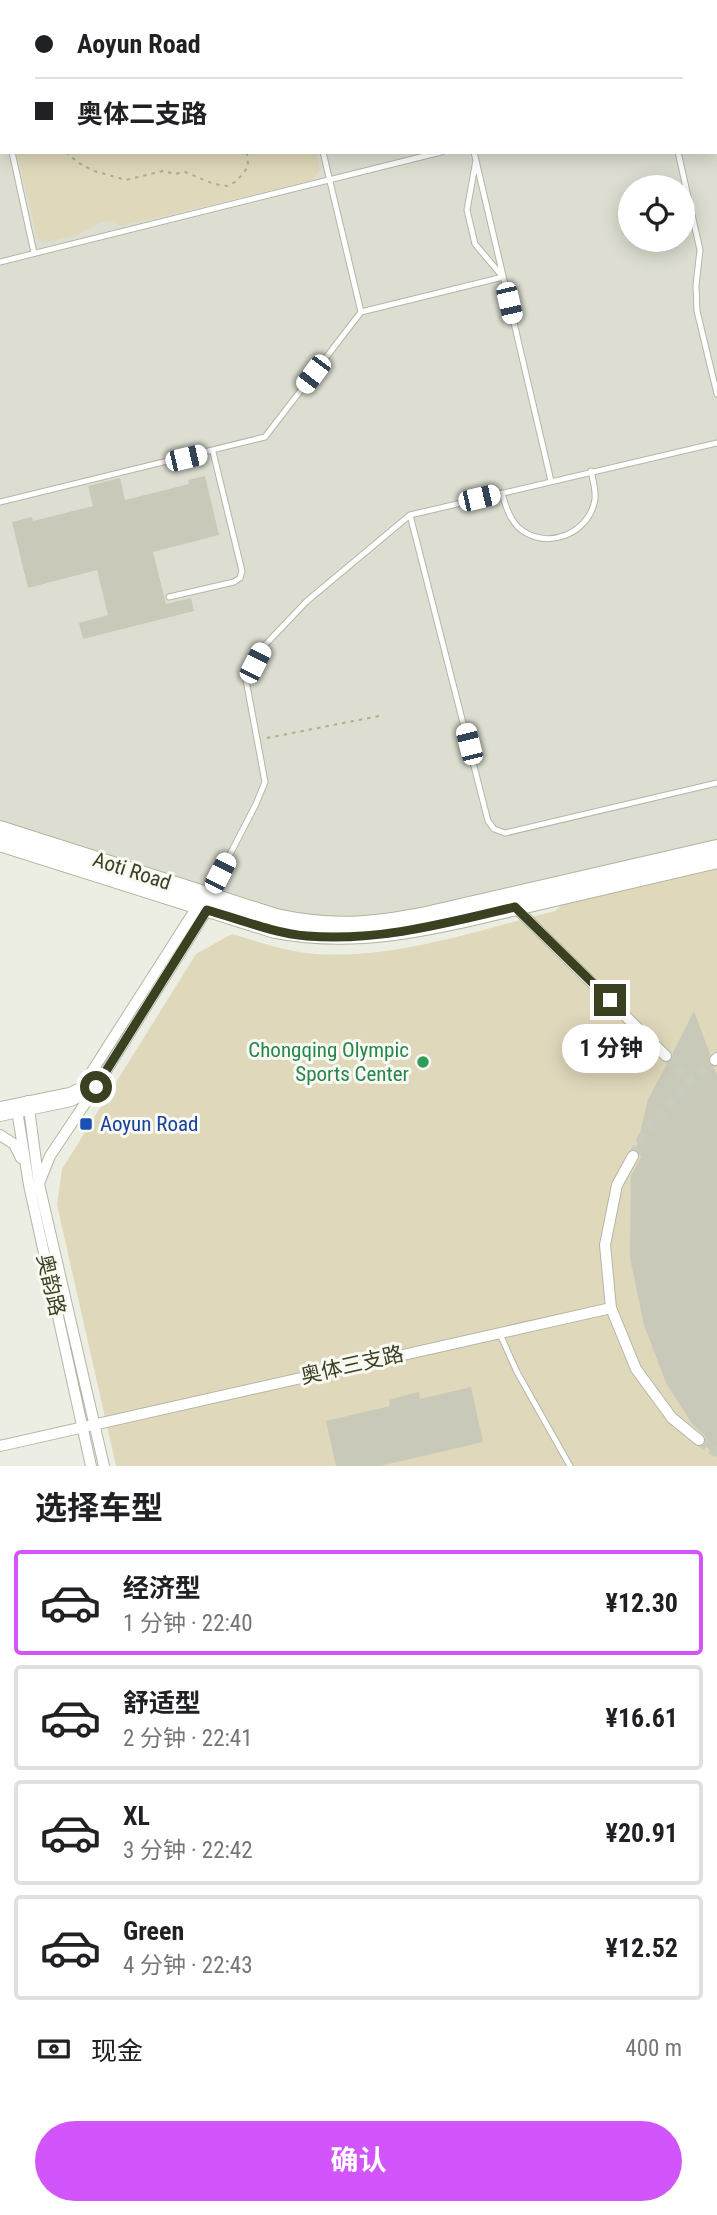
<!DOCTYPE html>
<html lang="zh">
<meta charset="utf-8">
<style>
body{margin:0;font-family:"Roboto Condensed","Noto Sans SC",sans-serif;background:#f6f6f6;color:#202124;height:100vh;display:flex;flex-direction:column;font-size:26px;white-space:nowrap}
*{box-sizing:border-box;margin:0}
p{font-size:23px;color:#757577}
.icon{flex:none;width:38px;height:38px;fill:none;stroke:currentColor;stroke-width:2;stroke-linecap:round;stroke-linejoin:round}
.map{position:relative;height:1466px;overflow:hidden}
.details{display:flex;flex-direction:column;background:#fff;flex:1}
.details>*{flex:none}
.top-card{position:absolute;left:0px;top:0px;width:718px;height:154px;box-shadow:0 4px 18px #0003;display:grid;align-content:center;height:154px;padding:0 35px;background:#fff}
.controls{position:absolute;left:618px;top:175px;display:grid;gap:14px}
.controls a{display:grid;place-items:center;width:77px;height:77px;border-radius:50%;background:#fff;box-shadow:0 4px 18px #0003;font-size:35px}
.end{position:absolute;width:32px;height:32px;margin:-16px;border:9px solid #394121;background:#fff;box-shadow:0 0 0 4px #fff}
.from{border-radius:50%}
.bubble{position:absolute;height:49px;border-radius:24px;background:#fff;box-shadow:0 4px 18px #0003;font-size:23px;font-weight:700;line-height:49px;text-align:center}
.car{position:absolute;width:21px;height:42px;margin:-21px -10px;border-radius:9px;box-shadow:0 0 5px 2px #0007;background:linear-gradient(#fff 24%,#345 0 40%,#fff 0 76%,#345 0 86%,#fff 0)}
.top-card b{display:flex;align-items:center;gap:24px;height:66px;font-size:26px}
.top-card b+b{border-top:2px solid #e0e0e0}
.top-card i{width:18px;height:18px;background:#202124}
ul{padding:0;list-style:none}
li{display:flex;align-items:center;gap:21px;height:105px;margin:0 14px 10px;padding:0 21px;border:4px solid #e0e0e0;border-radius:7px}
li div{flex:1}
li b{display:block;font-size:26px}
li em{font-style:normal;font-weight:700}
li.selected{border-color:#d155fa}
li>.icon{width:63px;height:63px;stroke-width:1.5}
h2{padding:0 35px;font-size:32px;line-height:84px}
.pay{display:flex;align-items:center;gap:18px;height:77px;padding:0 35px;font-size:26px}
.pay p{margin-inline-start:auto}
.cta{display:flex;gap:14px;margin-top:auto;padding:14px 35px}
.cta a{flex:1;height:80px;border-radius:42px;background:#d155fa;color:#fff;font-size:28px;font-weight:700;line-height:80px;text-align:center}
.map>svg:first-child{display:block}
</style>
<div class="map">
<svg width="717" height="1466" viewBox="0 0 717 1466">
<rect width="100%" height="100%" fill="#edeee3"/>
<path fill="#ddded1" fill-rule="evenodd" d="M0 0H717V840L424 909 382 917H342L307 915 276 909 184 882 0 820ZM2 2H716V152H2ZM630 187H682V240H630Z"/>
<path fill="#e0d8bb" d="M17 152H316L320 169 312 180 121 226C99 215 98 227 79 234 68 238 56 240 44 243L37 238Z
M717 869V1466H116L57 1205 62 1169 196 954 232 934C256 941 281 950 306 953 390 962 474 931 555 911L562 905Z"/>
<path fill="#c8c9b8" d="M205 476 219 535 153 552 166 604 191 598 194 611 83 639 79 623 108 615 97 570 28 588 12 522 32 517 33 521 93 506 88 486 120 478 125 500 189 484 188 480Z
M694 1011 710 1054 708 1063 714 1068 717 1075V1457L705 1445 706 1437 692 1424 666 1383 644 1325 630 1258 631 1176 641 1157 636 1149 648 1099 667 1064 673 1059V1052Z
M471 1387 483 1442 380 1466H336L326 1421 390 1406 389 1400 410 1394 419 1392 420 1399Z"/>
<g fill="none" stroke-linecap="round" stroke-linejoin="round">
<path stroke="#c9cbbc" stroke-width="10" stroke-dasharray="10 5" stroke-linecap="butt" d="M666 1056 691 1080
M633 1156 648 1128 691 1080 715 1060
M699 1440 717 1453"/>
<g stroke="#b3b7a5" stroke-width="7">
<path id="lane" d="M5 0V2
M196 0V2
M609 0 610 2
M511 2 519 0
M0 69 2 65
M0 100 2 108
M12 152 34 253
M323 152 361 312 503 277 475 244 467 210 476 160
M474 152 551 481
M678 152 700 250 696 285 697 311 717 394
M0 262 441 152
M502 493C505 505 509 518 518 527 545 552 590 534 595 499 596 490 593 480 591 471
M0 502 265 437 361 312
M410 515 488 821 494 829 505 833 717 783
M169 597 234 582 240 578 242 571 213 452
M210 893 256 804 265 782 246 680 264 646 307 601 410 515 717 443
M499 1332 517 1372 570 1466"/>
</g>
<g stroke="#b3b7a5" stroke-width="12">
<path id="street" d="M512 904 666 1056
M715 1060 717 1058
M28 1101 39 1184 104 1466
M16 1104 29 1185 91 1466
M0 1107 70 1093 82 1087 197 907 202 902
M0 1116 71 1101 91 1091
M0 1135 14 1144 21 1158
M633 1156 617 1185 605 1245 611 1308 636 1369 672 1418 699 1440
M40 1181 50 1156 96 1087 207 910 208 902
M0 1446 611 1308"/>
</g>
<g stroke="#b1b59b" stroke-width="18">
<path id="secondary" d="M0 829 276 917C332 929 370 926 426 915L717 848
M0 843 275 930C364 947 442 924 529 904 591 890 654 875 717 860"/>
</g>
<path stroke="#aab382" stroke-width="2" stroke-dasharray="3.5 5" stroke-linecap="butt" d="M273 0 275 2
M349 0V2
M66 152 77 162 94 171 126 180 163 171 175 174 185 172 214 184 227 186 235 182 243 174 248 166 247 152
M267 738 384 715"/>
<use href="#lane" stroke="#fff" stroke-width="5"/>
<use href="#street" stroke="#fff" stroke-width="10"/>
<use href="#secondary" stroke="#fff" stroke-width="16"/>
</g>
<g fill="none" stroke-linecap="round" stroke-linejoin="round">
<path stroke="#394121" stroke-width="9" d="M96 1087 207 910C239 919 273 933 307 936 377 942 447 923 515 907L610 1000"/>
</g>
<circle fill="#2e9e5b" stroke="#fafaf4" stroke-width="2.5" cx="423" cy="1062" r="7"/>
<rect fill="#1a4fb4" stroke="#fafaf4" stroke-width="2.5" x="79" y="1117" width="14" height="14" rx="3.5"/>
<g text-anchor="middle" stroke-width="6" stroke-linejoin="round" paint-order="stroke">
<g font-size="21" fill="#394121" stroke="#fafaf4">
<text transform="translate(132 871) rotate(18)" y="7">Aoti Road</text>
<text transform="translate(51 1285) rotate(77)" y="7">奥韵路</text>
<text transform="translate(352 1365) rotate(-13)" y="7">奥体三支路</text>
</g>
<g font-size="21" fill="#27864d" stroke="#fafaf4" text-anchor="end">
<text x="409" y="1057">Chongqing Olympic<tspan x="409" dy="24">Sports Center</tspan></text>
</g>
<g font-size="21" fill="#164399" stroke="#fafaf4" text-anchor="start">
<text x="100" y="1131">Aoyun Road</text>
</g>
</g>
</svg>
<div class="controls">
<a><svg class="icon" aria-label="locate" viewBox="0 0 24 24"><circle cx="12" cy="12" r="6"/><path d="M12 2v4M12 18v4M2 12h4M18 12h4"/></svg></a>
</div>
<i class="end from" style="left:96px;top:1087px"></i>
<i class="end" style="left:610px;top:1000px"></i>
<div class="bubble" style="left:562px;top:1024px;width:98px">1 分钟</div>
<i class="car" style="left:509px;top:303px;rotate:167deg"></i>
<i class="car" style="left:313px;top:374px;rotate:217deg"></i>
<i class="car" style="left:186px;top:458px;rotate:77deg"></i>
<i class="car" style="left:479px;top:498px;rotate:77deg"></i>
<i class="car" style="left:255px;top:663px;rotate:27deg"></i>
<i class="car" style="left:469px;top:744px;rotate:346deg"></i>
<i class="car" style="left:220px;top:873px;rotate:27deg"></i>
<div class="top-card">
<b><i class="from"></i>Aoyun Road</b>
<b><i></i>奥体二支路</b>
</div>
</div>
<section class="details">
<h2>选择车型</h2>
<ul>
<li class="selected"><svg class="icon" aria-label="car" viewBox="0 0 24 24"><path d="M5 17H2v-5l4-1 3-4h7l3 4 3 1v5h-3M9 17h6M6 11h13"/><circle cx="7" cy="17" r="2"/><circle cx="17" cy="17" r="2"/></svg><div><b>经济型</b><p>1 分钟 · 22:40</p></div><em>¥12.30</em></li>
<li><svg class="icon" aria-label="car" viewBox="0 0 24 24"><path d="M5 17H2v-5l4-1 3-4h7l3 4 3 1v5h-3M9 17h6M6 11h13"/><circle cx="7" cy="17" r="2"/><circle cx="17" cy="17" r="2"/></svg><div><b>舒适型</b><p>2 分钟 · 22:41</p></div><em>¥16.61</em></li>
<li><svg class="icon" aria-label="car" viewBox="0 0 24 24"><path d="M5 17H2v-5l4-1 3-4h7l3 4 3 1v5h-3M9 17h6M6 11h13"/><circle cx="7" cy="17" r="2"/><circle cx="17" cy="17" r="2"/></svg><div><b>XL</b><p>3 分钟 · 22:42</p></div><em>¥20.91</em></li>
<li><svg class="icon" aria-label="car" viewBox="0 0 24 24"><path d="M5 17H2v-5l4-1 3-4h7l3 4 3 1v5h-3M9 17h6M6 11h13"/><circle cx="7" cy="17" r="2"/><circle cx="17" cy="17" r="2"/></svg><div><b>Green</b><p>4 分钟 · 22:43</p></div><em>¥12.52</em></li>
</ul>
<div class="pay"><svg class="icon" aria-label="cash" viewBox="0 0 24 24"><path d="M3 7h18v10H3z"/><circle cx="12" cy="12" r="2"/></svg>现金<p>400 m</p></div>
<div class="cta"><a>确认</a></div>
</section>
